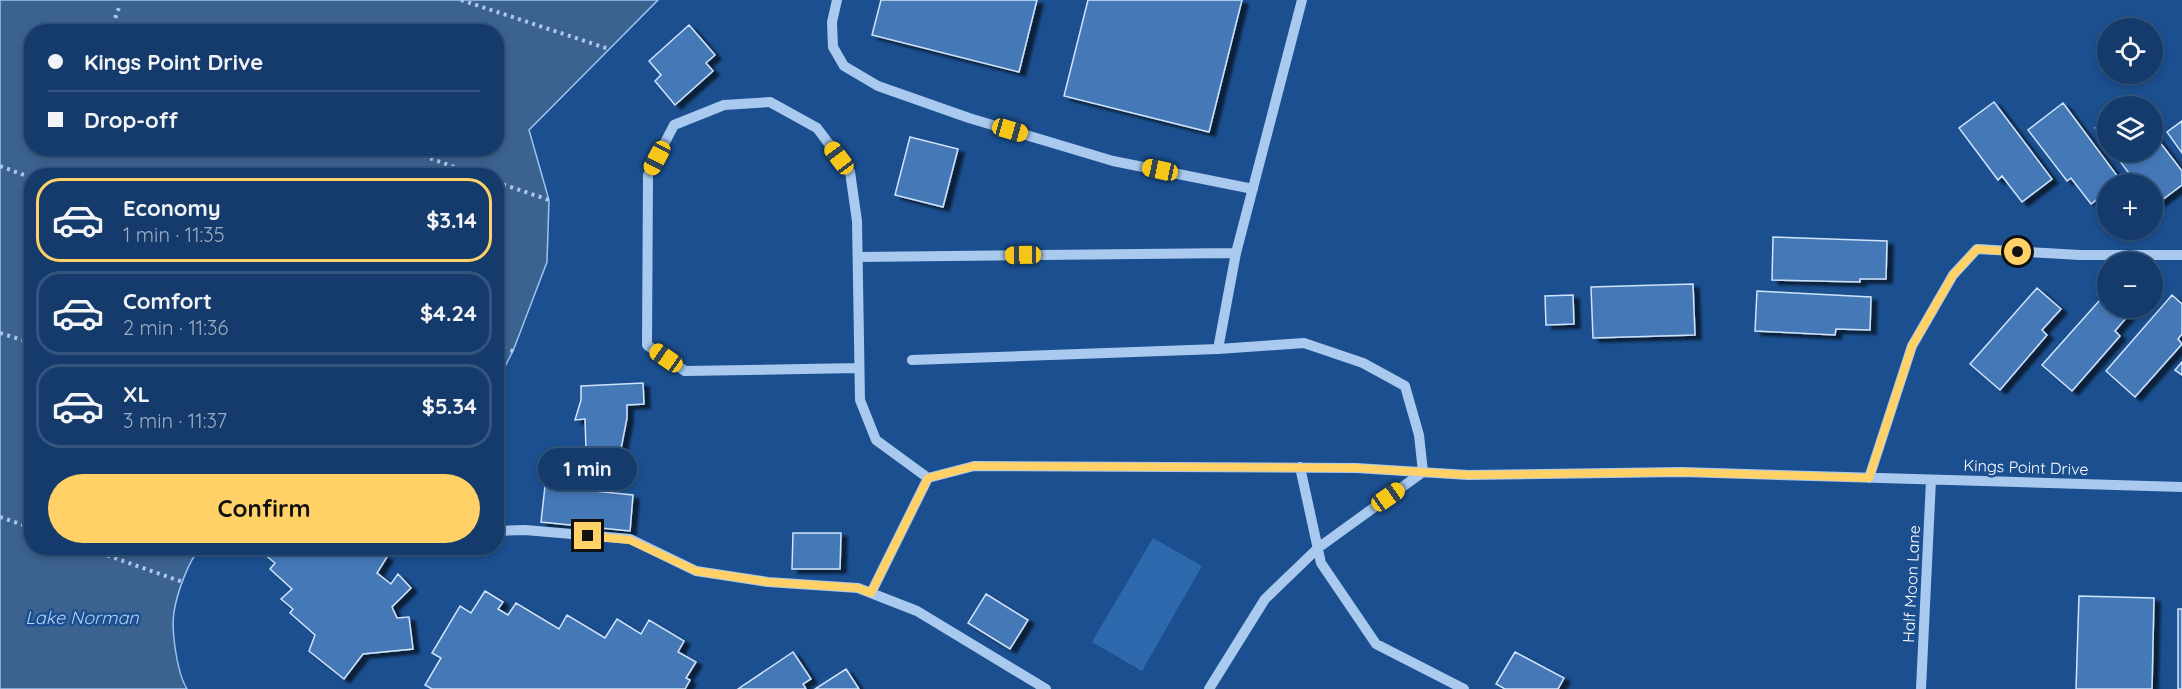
<!DOCTYPE html>
<meta charset="utf-8">
<style>
body{margin:0;font-family:Quicksand,sans-serif;background:#214673;color:#f1f3f6;height:100vh;display:flex;flex-direction:column;font-size:22px;white-space:nowrap}
*{box-sizing:border-box;margin:0}
p{font-size:20px;color:#9dadc1}
.icon{flex:none;width:33px;height:33px;fill:none;stroke:currentColor;stroke-width:2;stroke-linecap:round;stroke-linejoin:round}
.map{position:relative;flex:1;overflow:hidden}
.sheet{position:absolute;left:24px;top:168px;width:480px;height:387px;display:flex;flex-direction:column;background:#143b6b;border-radius:24px;box-shadow:0 3px 9px #0003,0 0 0 2px #33557e}
.sheet>*{flex:none}
.hud{position:absolute;left:24px;top:24px;width:480px;height:132px;border-radius:24px;box-shadow:0 3px 9px #0003,0 0 0 2px #33557e;display:grid;align-content:center;height:132px;padding:0 24px;background:#143b6b}
.tools{position:absolute;left:2097px;top:18px;display:grid;gap:12px}
.tools a{display:grid;place-items:center;width:66px;height:66px;border-radius:50%;background:#143b6b;box-shadow:0 3px 9px #0003,0 0 0 2px #33557e;font-size:30px}
.end{position:absolute;width:27px;height:27px;margin:-14px;border:8px solid #ffd166;background:#111;box-shadow:0 0 0 3px #111}
.from{border-radius:50%}
.bubble{position:absolute;height:42px;border-radius:21px;background:#143b6b;box-shadow:0 3px 9px #0003,0 0 0 2px #33557e;font-size:20px;font-weight:800;line-height:42px;text-align:center}
.car{position:absolute;width:18px;height:36px;margin:-18px -9px;border-radius:8px;box-shadow:0 0 4px 2px #0007;background:linear-gradient(#f5c518 24%,#345 0 40%,#f5c518 0 76%,#345 0 86%,#f5c518 0)}
.hud b{display:flex;align-items:center;gap:21px;height:57px;font-size:22px}
.hud b+b{border-top:2px solid #33557e}
.hud i{width:15px;height:15px;background:#f1f3f6}
ul{padding:10px 0 0;list-style:none}
li{display:flex;align-items:center;gap:18px;height:84px;margin:0 12px 9px;padding:0 12px;border:3px solid #33557e;border-radius:24px}
li div{flex:1}
li b{display:block;font-size:22px}
li em{font-style:normal;font-weight:800}
li.on{border-color:#ffd166}
li>.icon{width:54px;height:54px;stroke-width:1.5}
.action{display:flex;gap:12px;margin-top:auto;padding:12px 24px}
.action a{flex:1;height:69px;border-radius:36px;background:#ffd166;color:#111;font-size:24px;font-weight:800;line-height:69px;text-align:center}
.map>svg:first-child{display:block}
</style>
<div class="map">
<svg width="2182" height="689" viewBox="0 0 2182 689">
<defs>
<filter id="shadow"><feDropShadow dx="6" dy="4" stdDeviation="1.5" flood-color="#0009"/></filter>
</defs>
<rect width="100%" height="100%" fill="#1b4f8f"/>
<path fill="#2e69ad" d="M1153 538 1202 566 1142 671 1092 642Z"/>
<path fill="#3c6290" stroke="#9cc4f0" stroke-width="1.5" fill-rule="evenodd" d="M0 0H658L529 130 549 200 547 262 513 351 497 382 496 176H32V548H200C188 562 177 593 174 612 171 630 177 673 187 689H0ZM32 32H496V148H32Z"/>
<path fill="#4478b7" stroke="#cfe3fa" stroke-width="1.5" filter="url(#shadow)" d="M881 0H1037L1019 72 872 35Z
M1088 0H1242L1209 132 1064 96Z
M689 25 715 55 706 63 713 71 675 105 655 81 661 75 649 61Z
M1994 102 2052 179 2022 202 2002 176 1998 180 1959 128Z
M2063 103 2121 181 2116 184H2108V191L2091 204 2071 178 2067 181 2028 130Z
M2108 119V145L2095 128Z
M2182 121V153L2167 132Z
M2152 132 2182 171V185L2158 203 2152 195V184H2144L2139 177 2134 180 2113 152H2152Z
M910 137 958 149 943 207 895 195Z
M1773 237 1887 241 1886 279H1860V282L1772 280Z
M1693 284 1695 335 1593 338 1591 287Z
M2037 288 2061 309 2042 330 2047 335 2000 390 1970 364Z
M1757 291 1871 297 1870 330 1836 329 1835 335 1755 331Z
M2108 291V308H2131L2133 310 2115 331 2120 336 2072 391 2042 365Z
M1573 295 1574 324 1546 325 1545 296Z
M2172 295 2182 304V334L2178 339 2182 344 2135 397 2106 371Z
M2182 362V375L2175 370Z
M643 383 644 404 627 405V418L621 449 586 450 585 419 575 420 581 400V386Z
M545 486 633 495 630 531 541 522Z
M793 533H841L840 569H792Z
M265 548H374L387 557 377 573 391 584 398 574 411 588 392 607 397 618 409 617 413 649 363 654 344 679 309 651 315 635 290 613 293 609 281 599 292 589 270 569 275 563 264 554 271 551Z
M485 591 503 602 498 609 508 615 516 603 559 629 567 615 605 638 617 619 641 634 649 620 684 641 678 652 696 662 686 678 690 680 685 689H432L425 685 441 658 432 653 460 606 471 613Z
M986 594 1028 620 1010 649 968 623Z
M2079 596 2154 598 2152 689H2076Z
M2178 609H2182V689H2178Z
M793 652 811 679 803 684 806 689H738Z
M1515 652 1564 678 1558 689H1505L1496 684Z
M846 669 859 689H815Z"/>
<g fill="none" stroke-linecap="round" stroke-linejoin="round">
<path stroke="#a9c9ee" stroke-width="4" stroke-dasharray="3 4.5" stroke-linecap="butt" d="M461 0 609 49
M110 32 120 5
M402 148 479 176
M0 166 32 178
M496 182 549 200
M0 333 32 343
M496 346 513 351
M0 517 32 528
M86 548 183 582"/>
<path stroke="#a9c9ee" stroke-width="10" d="M837 0 832 22 833 47 844 66 878 86 969 118 1113 161 1253 189
M858 257 1236 253 1302 0
M912 360 1218 349 1236 253
M859 368 685 371 647 345 648 175 674 125 724 105 770 102 817 128 850 172 857 221 860 400 876 440 928 478
M1300 467 1321 563 1376 644 1464 689
M928 478 974 466 1356 468 1468 475 1682 472 2182 487
M1869 478 1912 346 1953 275 1977 249 2080 255H2182
M496 531 525 530 630 539 696 571 768 582 858 588 917 611 1046 689
M871 593 928 478
M1209 689 1265 599 1318 548 1423 472 1419 435 1405 386 1363 363 1304 343 1218 349
M1921 689 1931 480"/>
</g>
<g fill="none" stroke-linecap="round" stroke-linejoin="round">
<path stroke="#ffd166" stroke-width="8" d="M588 536 630 540 696 571 768 582 858 588 871 593 928 478 974 466 1356 468 1468 475 1682 472 1869 478 1912 346 1953 275 1977 249 2018 252"/>
</g>
<g text-anchor="middle" stroke-width="5" stroke-linejoin="round" paint-order="stroke">
<g font-size="16" fill="#fff" stroke="#1b4f8f">
<text transform="translate(2026 467) rotate(2)" y="6">Kings Point Drive</text>
<text transform="translate(1911 584) rotate(-87)" y="6">Half Moon Lane</text>
</g>
<g font-size="18" font-style="italic" fill="#b5d3f5" stroke="#1b4f8f">
<text x="82" y="624">Lake Norman</text>
</g>
</g>
</svg>
<div class="tools">
<a><svg class="icon" aria-label="locate" viewBox="0 0 24 24"><circle cx="12" cy="12" r="6"/><path d="M12 2v4M12 18v4M2 12h4M18 12h4"/></svg></a>
<a><svg class="icon" aria-label="layers" viewBox="0 0 24 24"><path d="M12 4l9 5-9 5-9-5zM3 14l9 5 9-5"/></svg></a>
<a>+</a>
<a>−</a>
</div>
<i class="end from" style="left:2018px;top:252px"></i>
<i class="end" style="left:588px;top:536px"></i>
<div class="bubble" style="left:538px;top:448px;width:99px">1 min</div>
<i class="car" style="left:1010px;top:130px;rotate:106deg"></i>
<i class="car" style="left:657px;top:158px;rotate:208deg"></i>
<i class="car" style="left:839px;top:158px;rotate:323deg"></i>
<i class="car" style="left:1160px;top:170px;rotate:282deg"></i>
<i class="car" style="left:1023px;top:255px;rotate:269deg"></i>
<i class="car" style="left:666px;top:358px;rotate:305deg"></i>
<i class="car" style="left:1388px;top:497px;rotate:55deg"></i>
<div class="hud">
<b><i class="from"></i>Kings Point Drive</b>
<b><i></i>Drop-off</b>
</div>
<section class="sheet">
<ul>
<li class="on"><svg class="icon" aria-label="car" viewBox="0 0 24 24"><path d="M5 17H2v-5l4-1 3-4h7l3 4 3 1v5h-3M9 17h6M6 11h13"/><circle cx="7" cy="17" r="2"/><circle cx="17" cy="17" r="2"/></svg><div><b>Economy</b><p>1 min · 11:35</p></div><em>$3.14</em></li>
<li><svg class="icon" aria-label="car" viewBox="0 0 24 24"><path d="M5 17H2v-5l4-1 3-4h7l3 4 3 1v5h-3M9 17h6M6 11h13"/><circle cx="7" cy="17" r="2"/><circle cx="17" cy="17" r="2"/></svg><div><b>Comfort</b><p>2 min · 11:36</p></div><em>$4.24</em></li>
<li><svg class="icon" aria-label="car" viewBox="0 0 24 24"><path d="M5 17H2v-5l4-1 3-4h7l3 4 3 1v5h-3M9 17h6M6 11h13"/><circle cx="7" cy="17" r="2"/><circle cx="17" cy="17" r="2"/></svg><div><b>XL</b><p>3 min · 11:37</p></div><em>$5.34</em></li>
</ul>
<div class="action"><a>Confirm</a></div>
</section>
</div>
